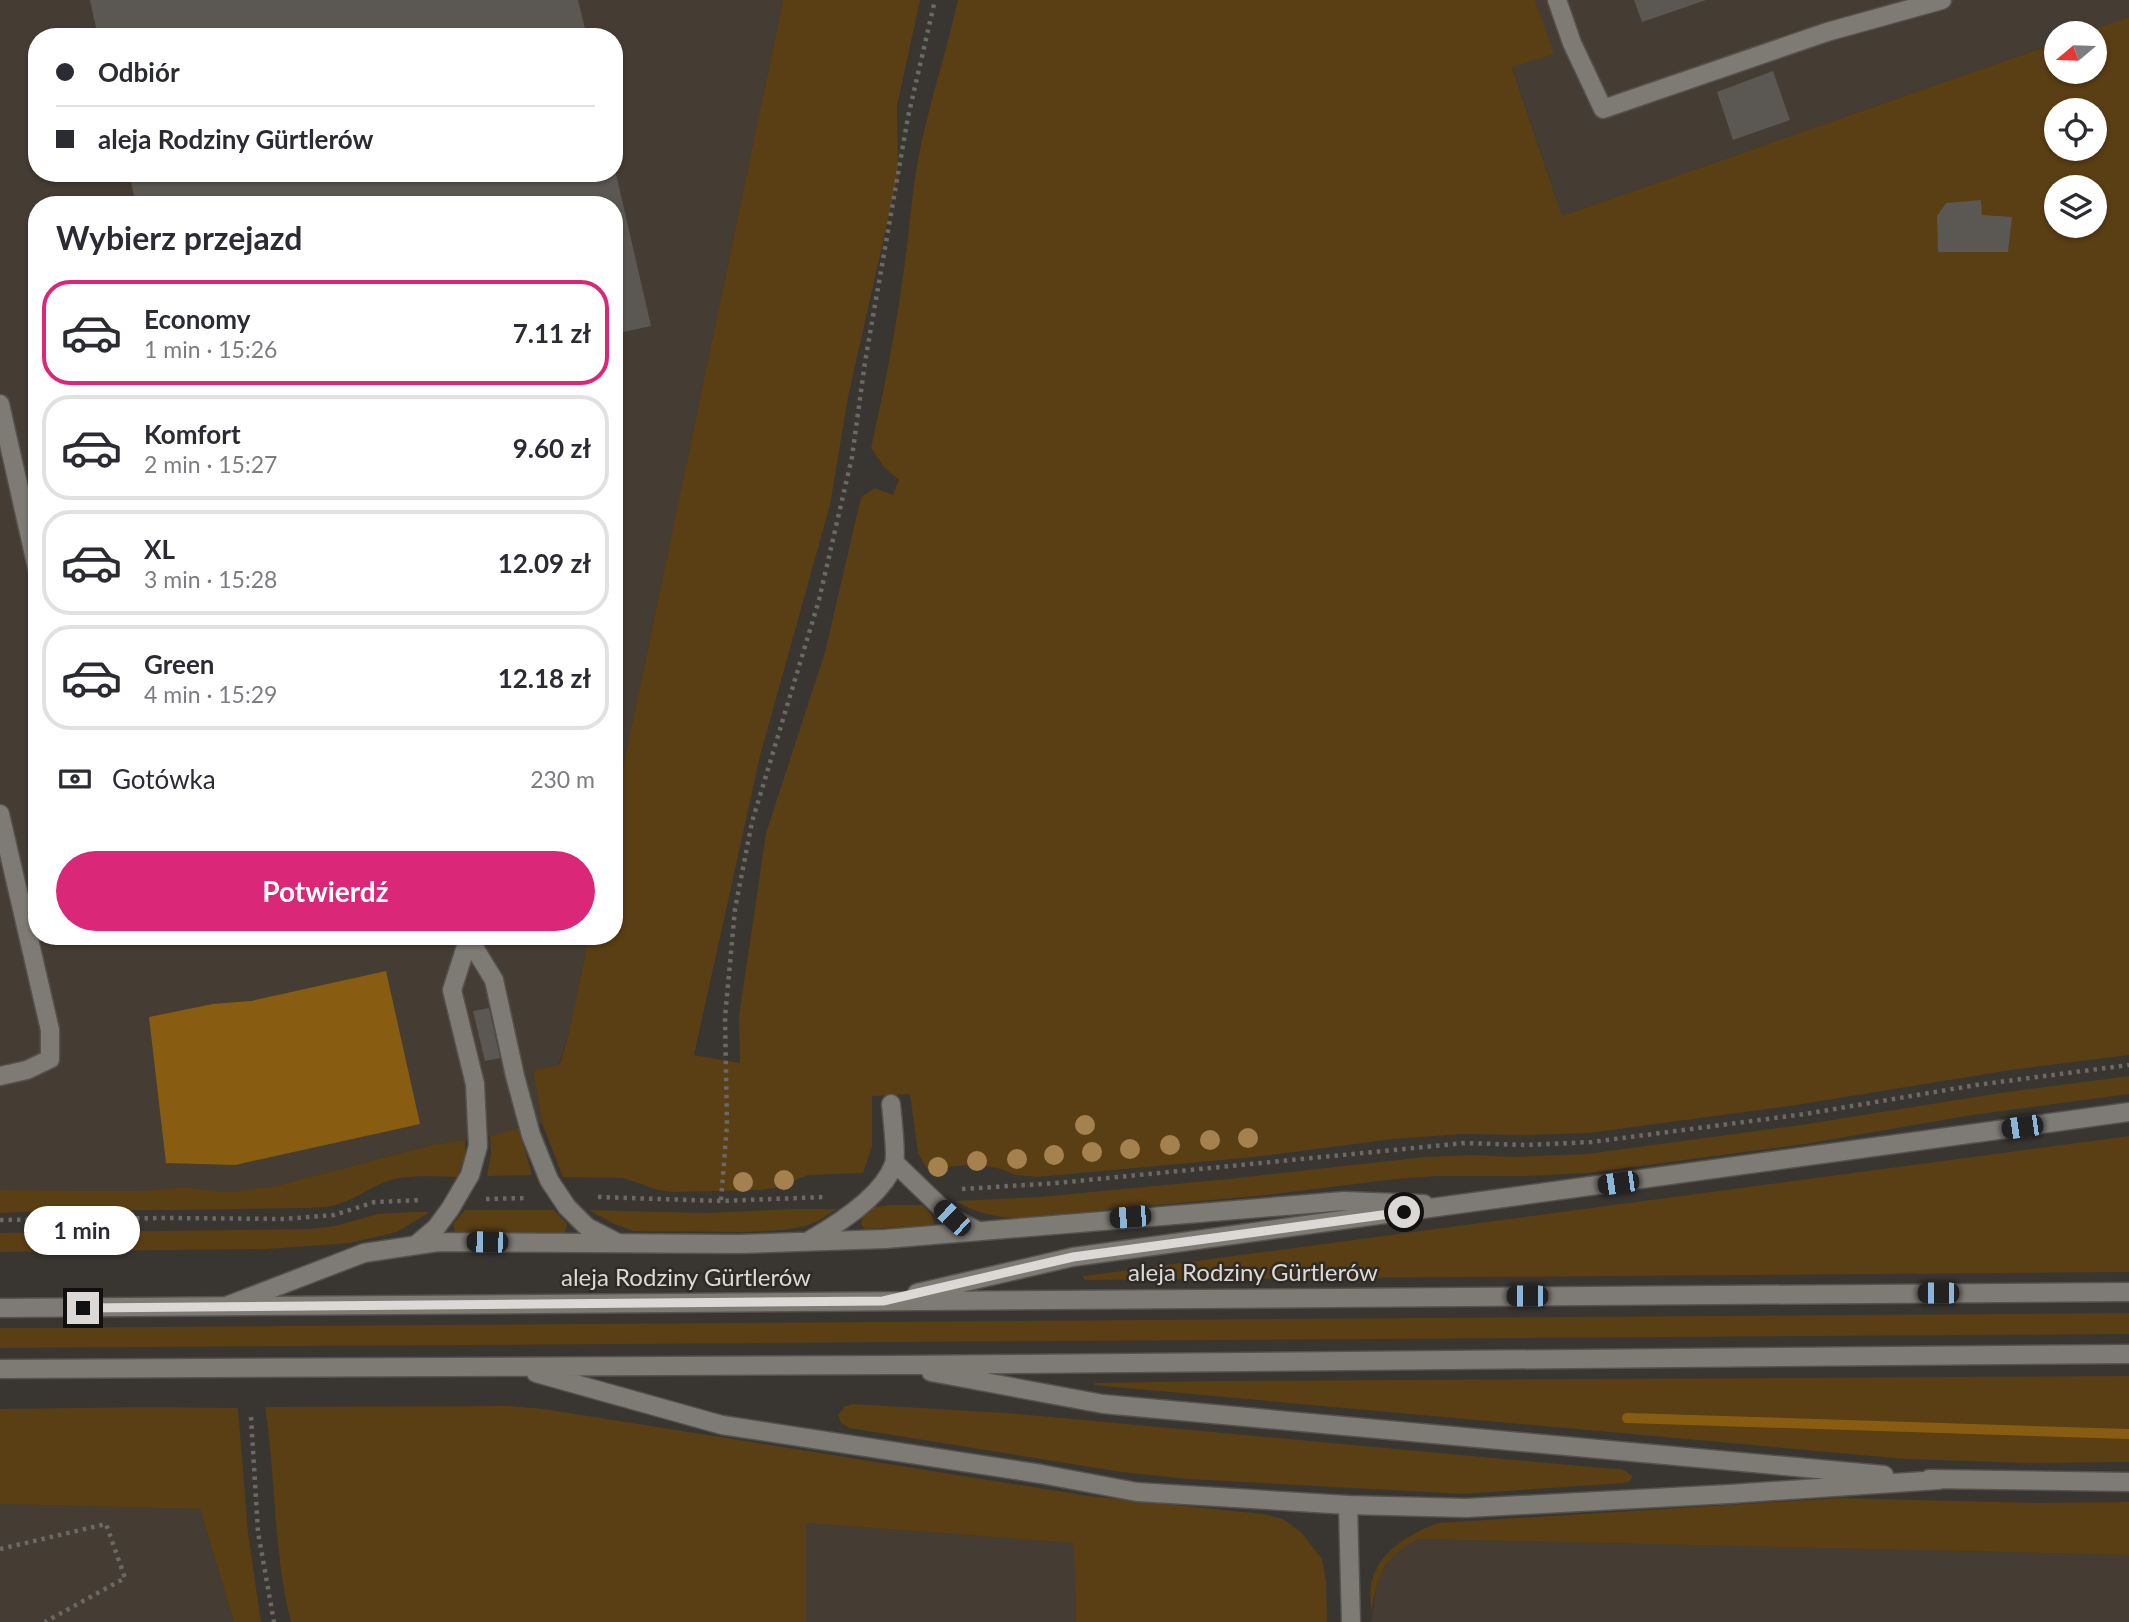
<!DOCTYPE html>
<html lang="pl">
<meta charset="utf-8">
<style>
body{margin:0;font-family:Lato,sans-serif;background:#f7f7f7;color:#2b2b33;height:100vh;display:flex;flex-direction:column;font-size:26px;white-space:nowrap}
*{box-sizing:border-box;margin:0}
p{font-size:23px;color:#7c7c81}
.icon{flex:none;width:38px;height:38px;fill:none;stroke:currentColor;stroke-width:2;stroke-linecap:round;stroke-linejoin:round}
.map{position:relative;flex:1;overflow:hidden}
.drawer{position:absolute;left:28px;top:196px;width:595px;height:749px;display:flex;flex-direction:column;background:#fff;border-radius:28px;box-shadow:0 2px 5px #0004}
.drawer>*{flex:none}
.top-card{position:absolute;left:28px;top:28px;width:595px;height:154px;border-radius:28px;box-shadow:0 2px 5px #0004;display:grid;align-content:center;height:154px;padding:0 28px;background:#fff}
.needle{width:46px;rotate:251deg}
.buttons{position:absolute;left:2044px;top:21px;display:grid;gap:14px}
.buttons a{display:grid;place-items:center;width:63px;height:63px;border-radius:50%;background:#fff;box-shadow:0 2px 5px #0004;font-size:35px}
.end{position:absolute;width:32px;height:32px;margin:-16px;border:9px solid #dbd8d6;background:#111;box-shadow:0 0 0 4px #111}
.from{border-radius:50%}
.bubble{position:absolute;height:49px;border-radius:24px;background:#fff;box-shadow:0 2px 5px #0004;font-size:23px;font-weight:700;line-height:49px;text-align:center}
.car{position:absolute;width:21px;height:42px;margin:-21px -10px;border-radius:9px;box-shadow:0 0 5px 2px #0007;background:linear-gradient(#222 24%,#8ab4d8 0 40%,#222 0 76%,#8ab4d8 0 86%,#222 0)}
.top-card b{display:flex;align-items:center;gap:24px;height:66px;font-size:26px}
.top-card b+b{border-top:2px solid #e1e1e2}
.top-card i{width:18px;height:18px;background:#2b2b33}
ul{padding:0;list-style:none}
li{display:flex;align-items:center;gap:21px;height:105px;margin:0 14px 10px;padding:0 14px;border:4px solid #e1e1e2;border-radius:28px}
li div{flex:1}
li b{display:block;font-size:26px}
li em{font-style:normal;font-weight:700}
li.selected{border-color:#db2777}
li>.icon{width:63px;height:63px;stroke-width:1.5}
h2{padding:0 28px;font-size:32px;line-height:84px}
.pay{display:flex;align-items:center;gap:18px;height:77px;padding:0 28px;font-size:26px}
.pay p{margin-inline-start:auto}
.action{display:flex;gap:14px;margin-top:auto;padding:14px 28px}
.action a{flex:1;height:80px;border-radius:42px;background:#db2777;color:#fff;font-size:28px;font-weight:700;line-height:80px;text-align:center}
.map>svg:first-child{display:block}
</style>
<div class="map">
<svg width="2129" height="1622" viewBox="0 0 2129 1622">
<rect width="100%" height="100%" fill="#393531"/>
<path fill="#453d34" fill-rule="evenodd" d="M0 0H783L614 811V205H37V936H589L569 1032 559 1064 533 1071 542 1123 490 1136 432 1145 276 1186 229 1192 183 1187 145 1191 0 1190ZM37 37H614V173H37Z
M1535 0H2129V18L2084 33H2056V43L1562 216 1512 66 1553 54Z
M0 1504 200 1509 234 1622H0Z
M806 1523 1075 1543 1076 1622H806Z
M1420 1539 2129 1555V1622H1371L1378 1579 1389 1560 1402 1547Z"/>
<path fill="#5a3e14" fill-rule="evenodd" d="M783 0H920L897 106 898 175 848 397 830 505 760 756 694 1055 740 1063 739 1016 766 833 825 652 861 497 875 488 893 495 899 480 884 467 871 448C884 391 895 333 903 276 909 237 911 198 918 160 928 106 946 54 958 0H1535L1554 54 1512 67 1562 216 2056 43V72H2095V33H2083L2129 17V1055L2011 1070 1790 1106 1589 1133 1525 1135 1462 1134 1393 1139 1254 1157 1037 1177 1015 1175 1001 1169 977 1164 927 1169 918 1153 910 1094 872 1096V1146L863 1173 808 1175 775 1188 760 1190 672 1192 658 1190 623 1178 563 1177 542 1123 533 1071 560 1064 569 1032 589 936H614V811ZM2056 110H2095V149H2056ZM2056 187H2095V226H2056Z
M2129 1076V1094L1972 1115 1805 1144 1587 1173 1525 1176H1438L1396 1179 1266 1195 1015 1218C992 1217 975 1212 955 1201L1039 1197 1228 1179 1425 1157 1472 1155 1514 1157 1587 1154 1801 1125 2000 1093Z
M519 1128 532 1175 487 1176 491 1154 490 1136Z
M2129 1136V1272L1085 1280 1083 1278V1276L1092 1275Z
M465 1140V1157L457 1177C435 1177 410 1174 388 1181 365 1189 351 1204 325 1207 297 1209 268 1208 240 1209 160 1211 80 1209 0 1213V1190L145 1191 183 1187 229 1192 276 1186 432 1145Z
M889 1205H922L932 1215 934 1223 930 1225 864 1229 861 1223 862 1219 870 1208Z
M792 1209H837L818 1221 806 1226 783 1230 745 1232 633 1231 612 1223 589 1210 707 1213Z
M465 1210H554L567 1224 565 1233H455L453 1224Z
M412 1212H430L397 1232 350 1243 267 1249 0 1252V1233L309 1229 335 1226 378 1214Z
M2129 1313V1334L0 1348V1328H22Z
M2129 1376V1462L2026 1463 1905 1459 1093 1385 1095 1383 1215 1381Z
M852 1404 1007 1413 1614 1469H1622L1633 1476 1629 1482 1623 1483 1463 1494 1188 1479 1121 1472 849 1428 841 1423 838 1415 844 1407Z
M507 1406 544 1409 1089 1496 1263 1514 1283 1519 1302 1533 1322 1559 1326 1581 1327 1622H1076L1074 1543 806 1523V1622H291C273 1552 276 1478 265 1407Z
M149 1407 238 1408 248 1533 261 1622H234L200 1509 0 1504V1409Z
M1841 1498 2035 1503 2129 1502V1555L1420 1539C1382 1555 1378 1576 1371 1614 1371 1603 1369 1590 1372 1580 1380 1550 1411 1533 1438 1523Z"/>
<path fill="#895d11" d="M386 971 420 1124 235 1165 166 1163 149 1017 213 1004 251 1001Z"/>
<g fill="none" stroke-linecap="round" stroke-linejoin="round">
<path stroke="#895d11" stroke-width="10" d="M1627 1418 2129 1434"/>
</g>
<path fill="#5b5752" d="M90 0H578L587 37H98Z
M1634 0H1706L1642 22Z
M1773 71 1790 120 1733 140 1717 92Z
M614 165 651 326 614 334V205H136L129 173H614Z
M1981 200 1982 215 2012 217 2008 252H1938L1937 216 1946 203Z
M489 1008 500 1058 485 1061 473 1011Z"/>
<g fill="none" stroke-linecap="round" stroke-linejoin="round">
<g stroke="#54514e" stroke-width="21">
<path id="lane" d="M1557 0 1572 43 1603 109 1827 32 1942 0
M0 404 37 568
M0 814 50 1030V1059L27 1070 0 1076
M467 936 494 980 515 1076 531 1135 549 1180 567 1207 587 1227 618 1243
M895 1163 952 1218 976 1230
M810 1240C838 1224 883 1195 894 1164 897 1154 892 1117 891 1104
M417 1244 436 1228 450 1209 470 1175 478 1146 475 1084 452 990 468 940
M229 1305 364 1253 438 1242 739 1244 885 1239 1344 1201 1424 1204
M1348 1505 1351 1622"/>
</g>
<g stroke="#54514e" stroke-width="21">
<path id="secondary" d="M917 1293 1073 1257 2129 1112
M0 1308 2129 1292
M0 1369 893 1365 2129 1354
M931 1372 1103 1404 1884 1475
M536 1373 722 1425 1041 1474 1137 1492 1348 1505 1466 1508 1729 1494 1939 1480
M1929 1479 2129 1482"/>
</g>
<path stroke="#6c6864" stroke-width="4.5" stroke-dasharray="3.5 5" stroke-linecap="butt" d="M962 1189 1057 1183 1465 1143 1525 1145 1592 1142 1805 1114 1976 1085 2129 1065
M598 1197 721 1201 824 1197
M486 1199 526 1198
M721 1200 727 1125 725 1017 735 909 752 822 819 600 852 457 865 362 908 117 935 0
M0 1220 166 1218 284 1219 334 1215 375 1202 422 1200
M251 1417 258 1532 274 1622
M0 1549 106 1524 125 1578 45 1622"/>
<use href="#lane" stroke="#7e7a74" stroke-width="18"/>
<use href="#secondary" stroke="#7e7a74" stroke-width="18"/>
</g>
<g fill="#a5814f">
<circle cx="1085" cy="1125" r="10"/>
<circle cx="1248" cy="1138" r="10"/>
<circle cx="1210" cy="1140" r="10"/>
<circle cx="1170" cy="1145" r="10"/>
<circle cx="1130" cy="1149" r="10"/>
<circle cx="1092" cy="1152" r="10"/>
<circle cx="1054" cy="1155" r="10"/>
<circle cx="1017" cy="1159" r="10"/>
<circle cx="977" cy="1161" r="10"/>
<circle cx="938" cy="1167" r="10"/>
<circle cx="784" cy="1180" r="10"/>
<circle cx="743" cy="1182" r="10"/>
</g>
<g fill="none" stroke-linecap="round" stroke-linejoin="round">
<path stroke="#dbd8d6" stroke-width="9" d="M83 1308 883 1301 1073 1257 1404 1212"/>
</g>
<g text-anchor="middle" stroke-width="5" stroke-linejoin="round" paint-order="stroke">
<g font-size="24" fill="#dbd8d6" stroke="#2e2b27">
<text x="1253" y="1281">aleja Rodziny Gürtlerów</text>
<text x="686" y="1286">aleja Rodziny Gürtlerów</text>
</g>
</g>
</svg>
<div class="buttons">
<a><svg class="needle" viewBox="-14 -14 28 28"><path d="M0-13l5 13h-10z" fill="#e53935"/><path d="M0 13l5-13h-10z" fill="#7c7c81"/></svg></a>
<a><svg class="icon" aria-label="locate" viewBox="0 0 24 24"><circle cx="12" cy="12" r="6"/><path d="M12 2v4M12 18v4M2 12h4M18 12h4"/></svg></a>
<a><svg class="icon" aria-label="layers" viewBox="0 0 24 24"><path d="M12 4l9 5-9 5-9-5zM3 14l9 5 9-5"/></svg></a>
</div>
<i class="end from" style="left:1404px;top:1212px"></i>
<i class="end" style="left:83px;top:1308px"></i>
<div class="bubble" style="left:24px;top:1206px;width:116px">1 min</div>
<i class="car" style="left:2022px;top:1127px;rotate:262deg"></i>
<i class="car" style="left:1618px;top:1183px;rotate:262deg"></i>
<i class="car" style="left:1130px;top:1217px;rotate:265deg"></i>
<i class="car" style="left:952px;top:1218px;rotate:313deg"></i>
<i class="car" style="left:487px;top:1242px;rotate:271deg"></i>
<i class="car" style="left:1938px;top:1293px;rotate:270deg"></i>
<i class="car" style="left:1527px;top:1296px;rotate:270deg"></i>
<div class="top-card">
<b><i class="from"></i>Odbiór</b>
<b><i></i>aleja Rodziny Gürtlerów</b>
</div>
<section class="drawer">
<h2>Wybierz przejazd</h2>
<ul>
<li class="selected"><svg class="icon" aria-label="car" viewBox="0 0 24 24"><path d="M5 17H2v-5l4-1 3-4h7l3 4 3 1v5h-3M9 17h6M6 11h13"/><circle cx="7" cy="17" r="2"/><circle cx="17" cy="17" r="2"/></svg><div><b>Economy</b><p>1 min · 15:26</p></div><em>7.11 zł</em></li>
<li><svg class="icon" aria-label="car" viewBox="0 0 24 24"><path d="M5 17H2v-5l4-1 3-4h7l3 4 3 1v5h-3M9 17h6M6 11h13"/><circle cx="7" cy="17" r="2"/><circle cx="17" cy="17" r="2"/></svg><div><b>Komfort</b><p>2 min · 15:27</p></div><em>9.60 zł</em></li>
<li><svg class="icon" aria-label="car" viewBox="0 0 24 24"><path d="M5 17H2v-5l4-1 3-4h7l3 4 3 1v5h-3M9 17h6M6 11h13"/><circle cx="7" cy="17" r="2"/><circle cx="17" cy="17" r="2"/></svg><div><b>XL</b><p>3 min · 15:28</p></div><em>12.09 zł</em></li>
<li><svg class="icon" aria-label="car" viewBox="0 0 24 24"><path d="M5 17H2v-5l4-1 3-4h7l3 4 3 1v5h-3M9 17h6M6 11h13"/><circle cx="7" cy="17" r="2"/><circle cx="17" cy="17" r="2"/></svg><div><b>Green</b><p>4 min · 15:29</p></div><em>12.18 zł</em></li>
</ul>
<div class="pay"><svg class="icon" aria-label="cash" viewBox="0 0 24 24"><path d="M3 7h18v10H3z"/><circle cx="12" cy="12" r="2"/></svg>Gotówka<p>230 m</p></div>
<div class="action"><a>Potwierdź</a></div>
</section>
</div>
